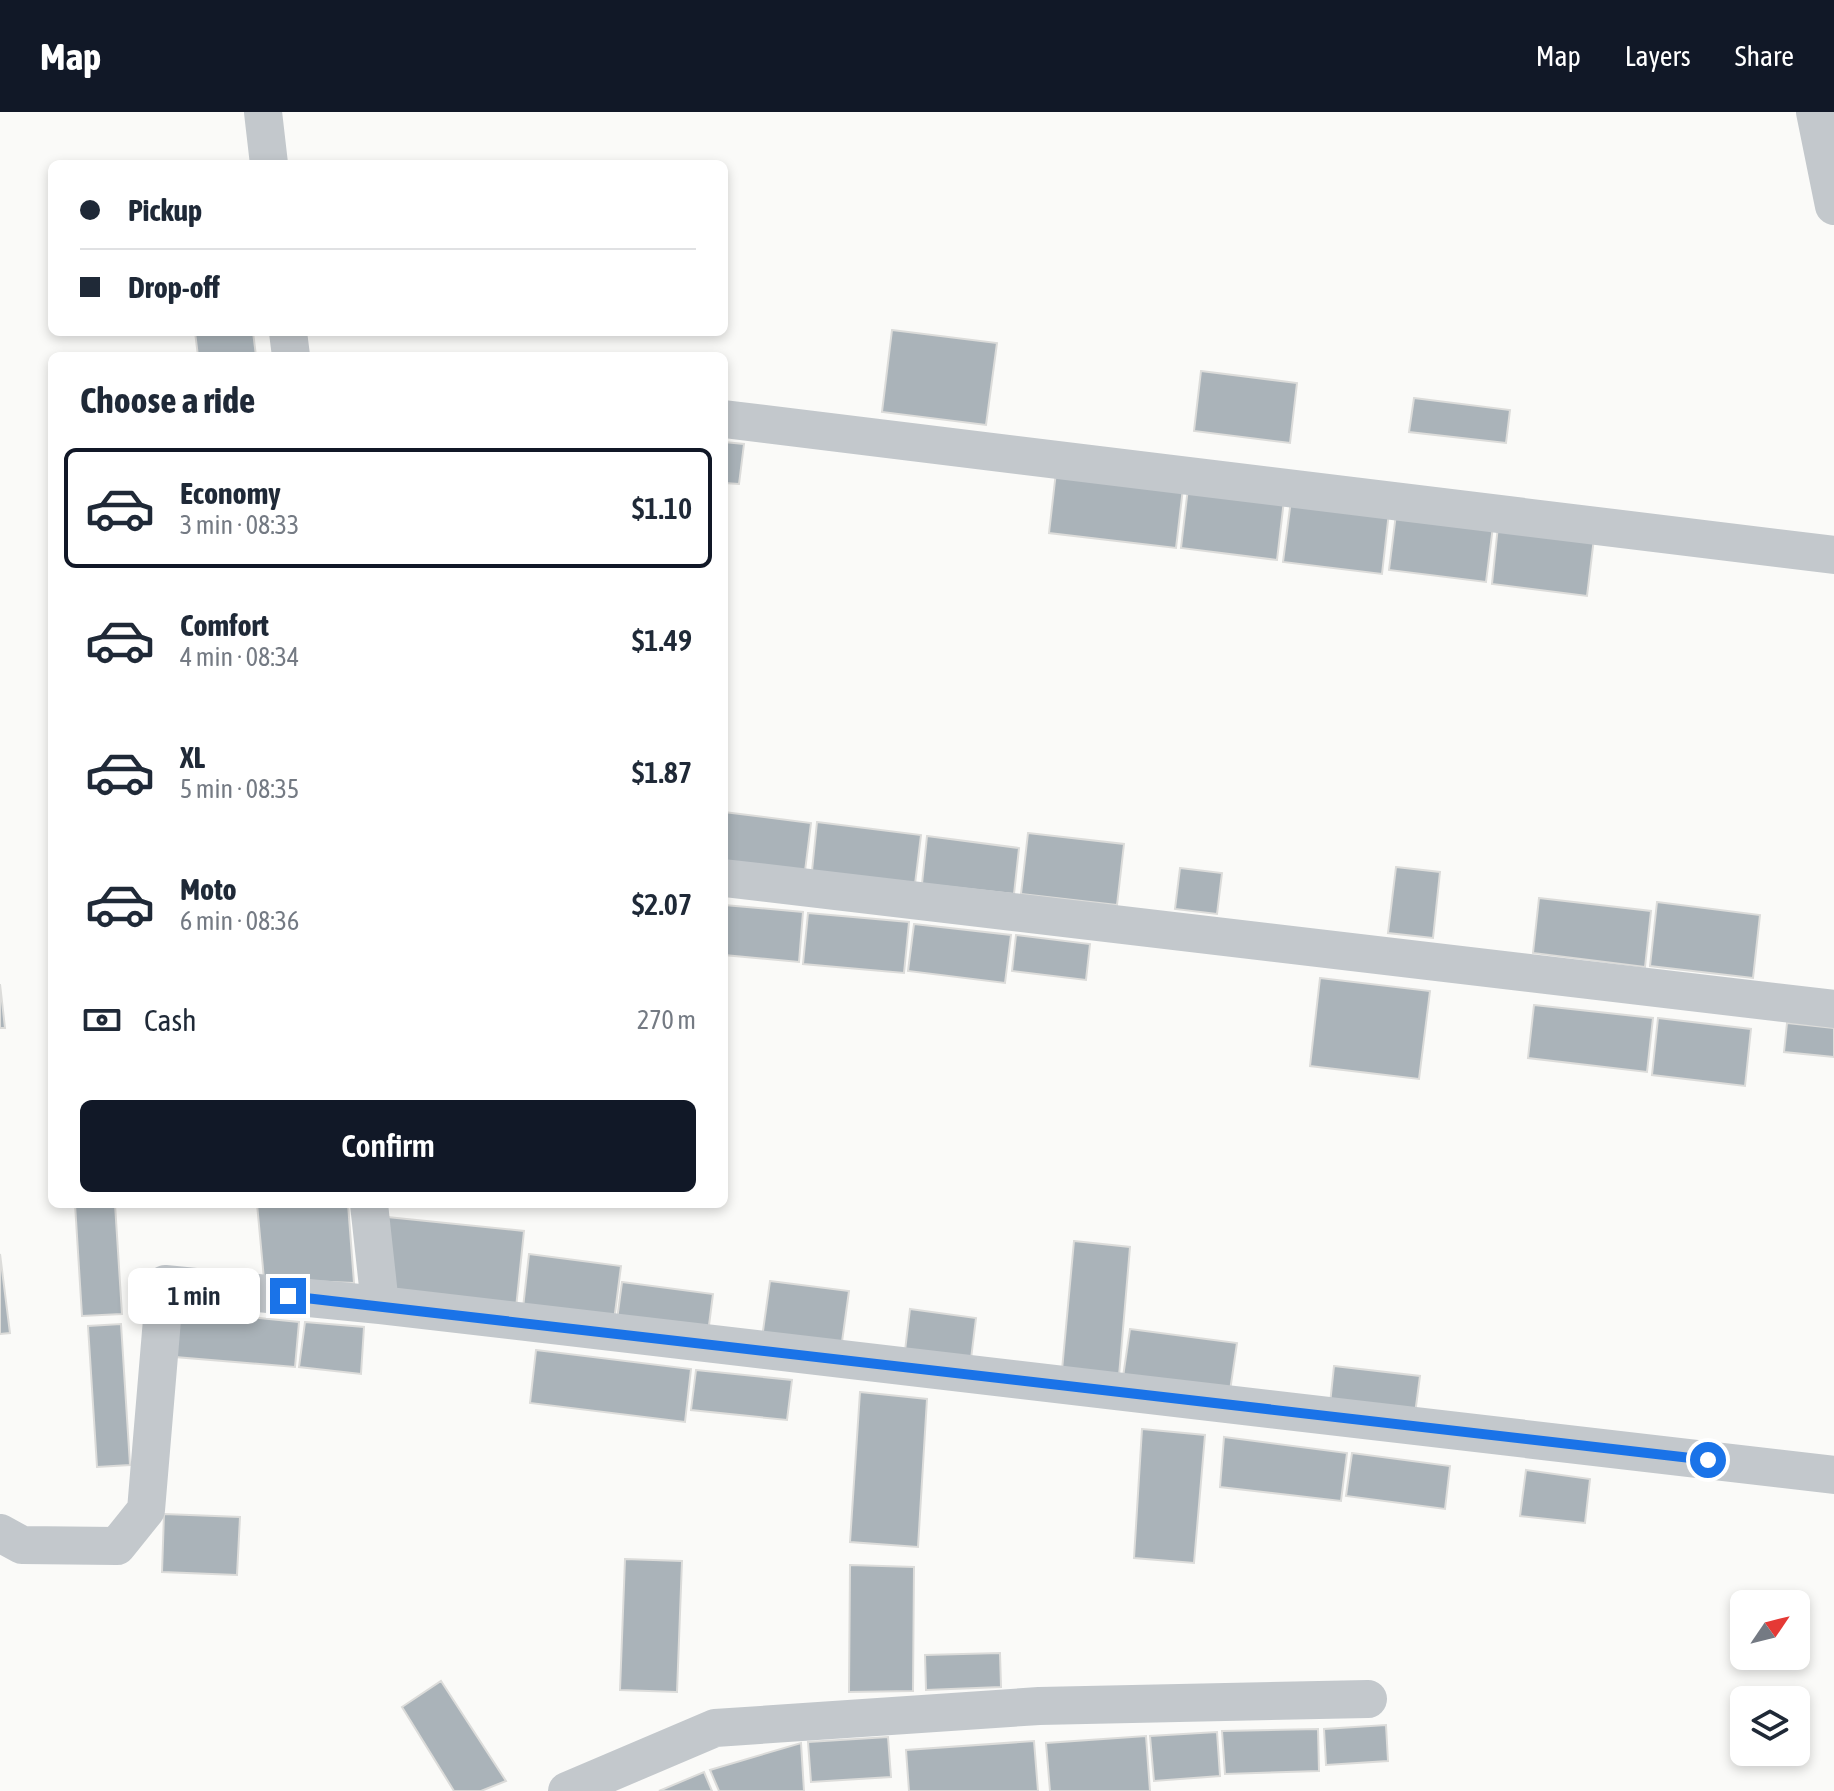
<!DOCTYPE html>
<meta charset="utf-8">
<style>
body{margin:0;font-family:"Asap Condensed",sans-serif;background:#f6f6f7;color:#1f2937;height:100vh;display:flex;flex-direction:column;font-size:30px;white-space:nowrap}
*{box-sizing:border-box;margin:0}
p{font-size:26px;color:#747a83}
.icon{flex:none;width:44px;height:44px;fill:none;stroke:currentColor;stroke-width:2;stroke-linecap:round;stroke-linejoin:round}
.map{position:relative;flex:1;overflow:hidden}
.drawer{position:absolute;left:48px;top:240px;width:680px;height:856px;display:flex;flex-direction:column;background:#fff;border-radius:12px;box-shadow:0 4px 12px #0003}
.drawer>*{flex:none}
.banner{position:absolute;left:48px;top:48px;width:680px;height:176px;border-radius:12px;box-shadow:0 4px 12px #0003;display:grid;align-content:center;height:176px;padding:0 32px;background:#fff}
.needle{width:52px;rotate:55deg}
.tools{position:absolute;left:1730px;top:1478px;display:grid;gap:16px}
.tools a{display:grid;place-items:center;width:80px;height:80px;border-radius:12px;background:#fff;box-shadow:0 4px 12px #0003;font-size:40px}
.end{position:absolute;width:36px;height:36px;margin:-18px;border:10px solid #1a73e8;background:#fff;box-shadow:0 0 0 4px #fff}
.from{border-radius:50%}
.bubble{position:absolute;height:56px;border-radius:12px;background:#fff;box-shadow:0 4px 12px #0003;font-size:26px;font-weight:600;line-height:56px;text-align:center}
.banner b{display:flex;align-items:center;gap:28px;height:76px;font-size:30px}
.banner b+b{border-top:2px solid #e0e1e3}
.banner i{width:20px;height:20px;background:#1f2937}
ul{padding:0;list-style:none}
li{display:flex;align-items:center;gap:24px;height:120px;margin:0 16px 12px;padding:0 16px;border:4px solid transparent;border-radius:12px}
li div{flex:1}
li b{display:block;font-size:30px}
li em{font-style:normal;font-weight:600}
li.on{border-color:#111827}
li>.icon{width:72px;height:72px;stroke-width:1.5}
h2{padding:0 32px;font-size:36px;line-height:96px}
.pay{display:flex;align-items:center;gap:20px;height:88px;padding:0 32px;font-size:30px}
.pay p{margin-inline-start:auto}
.action{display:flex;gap:16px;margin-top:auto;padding:16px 32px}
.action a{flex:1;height:92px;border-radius:12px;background:#111827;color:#fff;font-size:32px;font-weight:600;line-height:92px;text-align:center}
header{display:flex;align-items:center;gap:48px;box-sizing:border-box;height:112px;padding:0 40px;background:#111827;color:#fff}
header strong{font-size:38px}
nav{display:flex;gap:44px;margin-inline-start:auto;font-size:28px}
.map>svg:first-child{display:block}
</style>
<header>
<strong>Map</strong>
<nav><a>Map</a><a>Layers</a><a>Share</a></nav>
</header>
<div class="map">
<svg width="1834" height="1679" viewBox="0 0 1834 1679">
<rect width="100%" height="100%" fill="#fafaf8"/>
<path fill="#aab3b9" stroke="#dcdcda" stroke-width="2" d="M892 218 997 231 986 313 882 300Z
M195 220H253L256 244H198Z
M1201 259 1297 271 1290 331 1194 319Z
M1414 286 1510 298 1506 331 1409 320Z
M724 330 744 332 739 372 724 371Z
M1056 360 1183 376 1176 436 1049 421Z
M1188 376 1284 388 1277 448 1181 436Z
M1291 388 1389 400 1382 462 1283 450Z
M1396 402 1493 414 1486 470 1389 458Z
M1498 414 1594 426 1587 484 1492 472Z
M724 700 811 711 805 759 724 749Z
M817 710 921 723 915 772 812 759Z
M1028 721 1124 732 1117 793 1021 782Z
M927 724 1019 736 1014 782 922 772Z
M1396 755 1440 760 1433 826 1388 821Z
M1180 756 1222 761 1217 802 1175 797Z
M1539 786 1651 799 1645 855 1533 841Z
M1657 790 1760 803 1753 866 1650 854Z
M724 793 803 800 799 850 724 843Z
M808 801 909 810 904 861 803 852Z
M914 812 1011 823 1005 871 908 859Z
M1016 823 1090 832 1086 868 1012 859Z
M1320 866 1430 879 1419 967 1310 954Z
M0 872 5 916H0Z
M1534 893 1653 906 1647 960 1528 946Z
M1658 906 1751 917 1745 974 1652 963Z
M1787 911 1834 916V945L1784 940Z
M75 1092H115L122 1202 82 1204Z
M257 1092H348L354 1171 264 1167Z
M387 1105 524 1119 516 1196 392 1182Z
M1074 1129 1130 1135 1119 1264 1062 1258Z
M0 1142 10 1221 0 1222Z
M529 1142 621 1154 614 1209 523 1196Z
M770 1169 849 1179 841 1237 762 1226Z
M622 1170 713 1182 708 1221 617 1208Z
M910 1197 976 1206 971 1247 905 1239Z
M176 1198 299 1210 295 1255 175 1245Z
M305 1210 364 1215 361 1262 299 1255Z
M121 1212 130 1353 97 1355 88 1214Z
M1130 1217 1237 1231 1230 1279 1123 1265Z
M536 1238 691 1257 685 1310 530 1291Z
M1334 1254 1420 1264 1415 1302 1330 1292Z
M696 1258 792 1268 787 1308 691 1298Z
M860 1280 927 1287 918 1435 850 1430Z
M1142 1317 1205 1323 1194 1451 1134 1446Z
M1224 1325 1347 1341 1341 1389 1220 1375Z
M1352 1341 1450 1354 1445 1397 1346 1384Z
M1526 1358 1590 1367 1585 1411 1520 1404Z
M164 1402 240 1405 237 1463 162 1460Z
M625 1447 682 1449 677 1580 620 1578Z
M850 1453 914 1455 913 1579 849 1580Z
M1000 1541 1001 1575 926 1578 925 1543Z
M441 1569 506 1669 481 1679H454L402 1595Z
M1386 1613 1388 1649 1326 1653 1324 1617Z
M1318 1617 1319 1659 1225 1662 1222 1619Z
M1217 1620 1220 1664 1154 1669 1150 1624Z
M1146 1624 1150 1679H1050L1046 1631Z
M888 1625 891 1665 811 1670 808 1630Z
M1034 1629 1038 1679H909L906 1638Z
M801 1631 804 1679H719L710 1658Z
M704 1660 712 1679H659Z"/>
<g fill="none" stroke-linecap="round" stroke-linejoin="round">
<path stroke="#c3c8cc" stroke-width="38" d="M263 0 269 52
M1815 0 1834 94
M288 220 291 244
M724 307 1834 443
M724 766 1834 897
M369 1092 380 1193
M0 1421 22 1433 117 1434 146 1398 165 1172 380 1193 1834 1363
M567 1679 715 1616 1039 1594 1368 1587"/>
</g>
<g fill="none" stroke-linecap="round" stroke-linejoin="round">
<path stroke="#1a73e8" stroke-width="10" d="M288 1184 1708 1348"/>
</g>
</svg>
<div class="tools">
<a><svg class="needle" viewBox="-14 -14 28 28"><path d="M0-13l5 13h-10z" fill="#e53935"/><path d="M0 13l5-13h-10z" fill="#747a83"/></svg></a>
<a><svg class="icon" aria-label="layers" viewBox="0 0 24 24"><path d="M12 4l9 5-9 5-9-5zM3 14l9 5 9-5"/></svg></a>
</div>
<i class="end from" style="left:1708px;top:1348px"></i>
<i class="end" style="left:288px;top:1184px"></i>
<div class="bubble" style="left:128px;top:1156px;width:132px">1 min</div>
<div class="banner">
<b><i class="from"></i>Pickup</b>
<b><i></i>Drop-off</b>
</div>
<section class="drawer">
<h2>Choose a ride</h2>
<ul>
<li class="on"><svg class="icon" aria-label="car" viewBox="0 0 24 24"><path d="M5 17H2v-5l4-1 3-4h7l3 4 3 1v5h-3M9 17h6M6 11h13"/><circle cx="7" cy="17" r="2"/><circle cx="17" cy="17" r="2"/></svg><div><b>Economy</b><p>3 min · 08:33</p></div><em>$1.10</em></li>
<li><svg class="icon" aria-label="car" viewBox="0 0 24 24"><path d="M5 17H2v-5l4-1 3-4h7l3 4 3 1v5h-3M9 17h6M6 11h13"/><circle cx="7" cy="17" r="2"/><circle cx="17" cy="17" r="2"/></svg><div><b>Comfort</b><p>4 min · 08:34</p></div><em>$1.49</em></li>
<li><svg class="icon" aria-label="car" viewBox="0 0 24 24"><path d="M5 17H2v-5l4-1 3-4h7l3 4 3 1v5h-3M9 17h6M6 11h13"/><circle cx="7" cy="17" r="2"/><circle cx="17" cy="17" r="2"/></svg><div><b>XL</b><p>5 min · 08:35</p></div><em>$1.87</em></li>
<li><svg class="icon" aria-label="car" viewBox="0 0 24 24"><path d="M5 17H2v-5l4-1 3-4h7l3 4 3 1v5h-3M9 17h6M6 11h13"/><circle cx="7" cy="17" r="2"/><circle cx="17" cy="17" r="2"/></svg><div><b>Moto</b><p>6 min · 08:36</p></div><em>$2.07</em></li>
</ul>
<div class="pay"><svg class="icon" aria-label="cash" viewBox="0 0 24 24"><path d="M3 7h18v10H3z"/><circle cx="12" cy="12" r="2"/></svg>Cash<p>270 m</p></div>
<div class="action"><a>Confirm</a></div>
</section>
</div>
